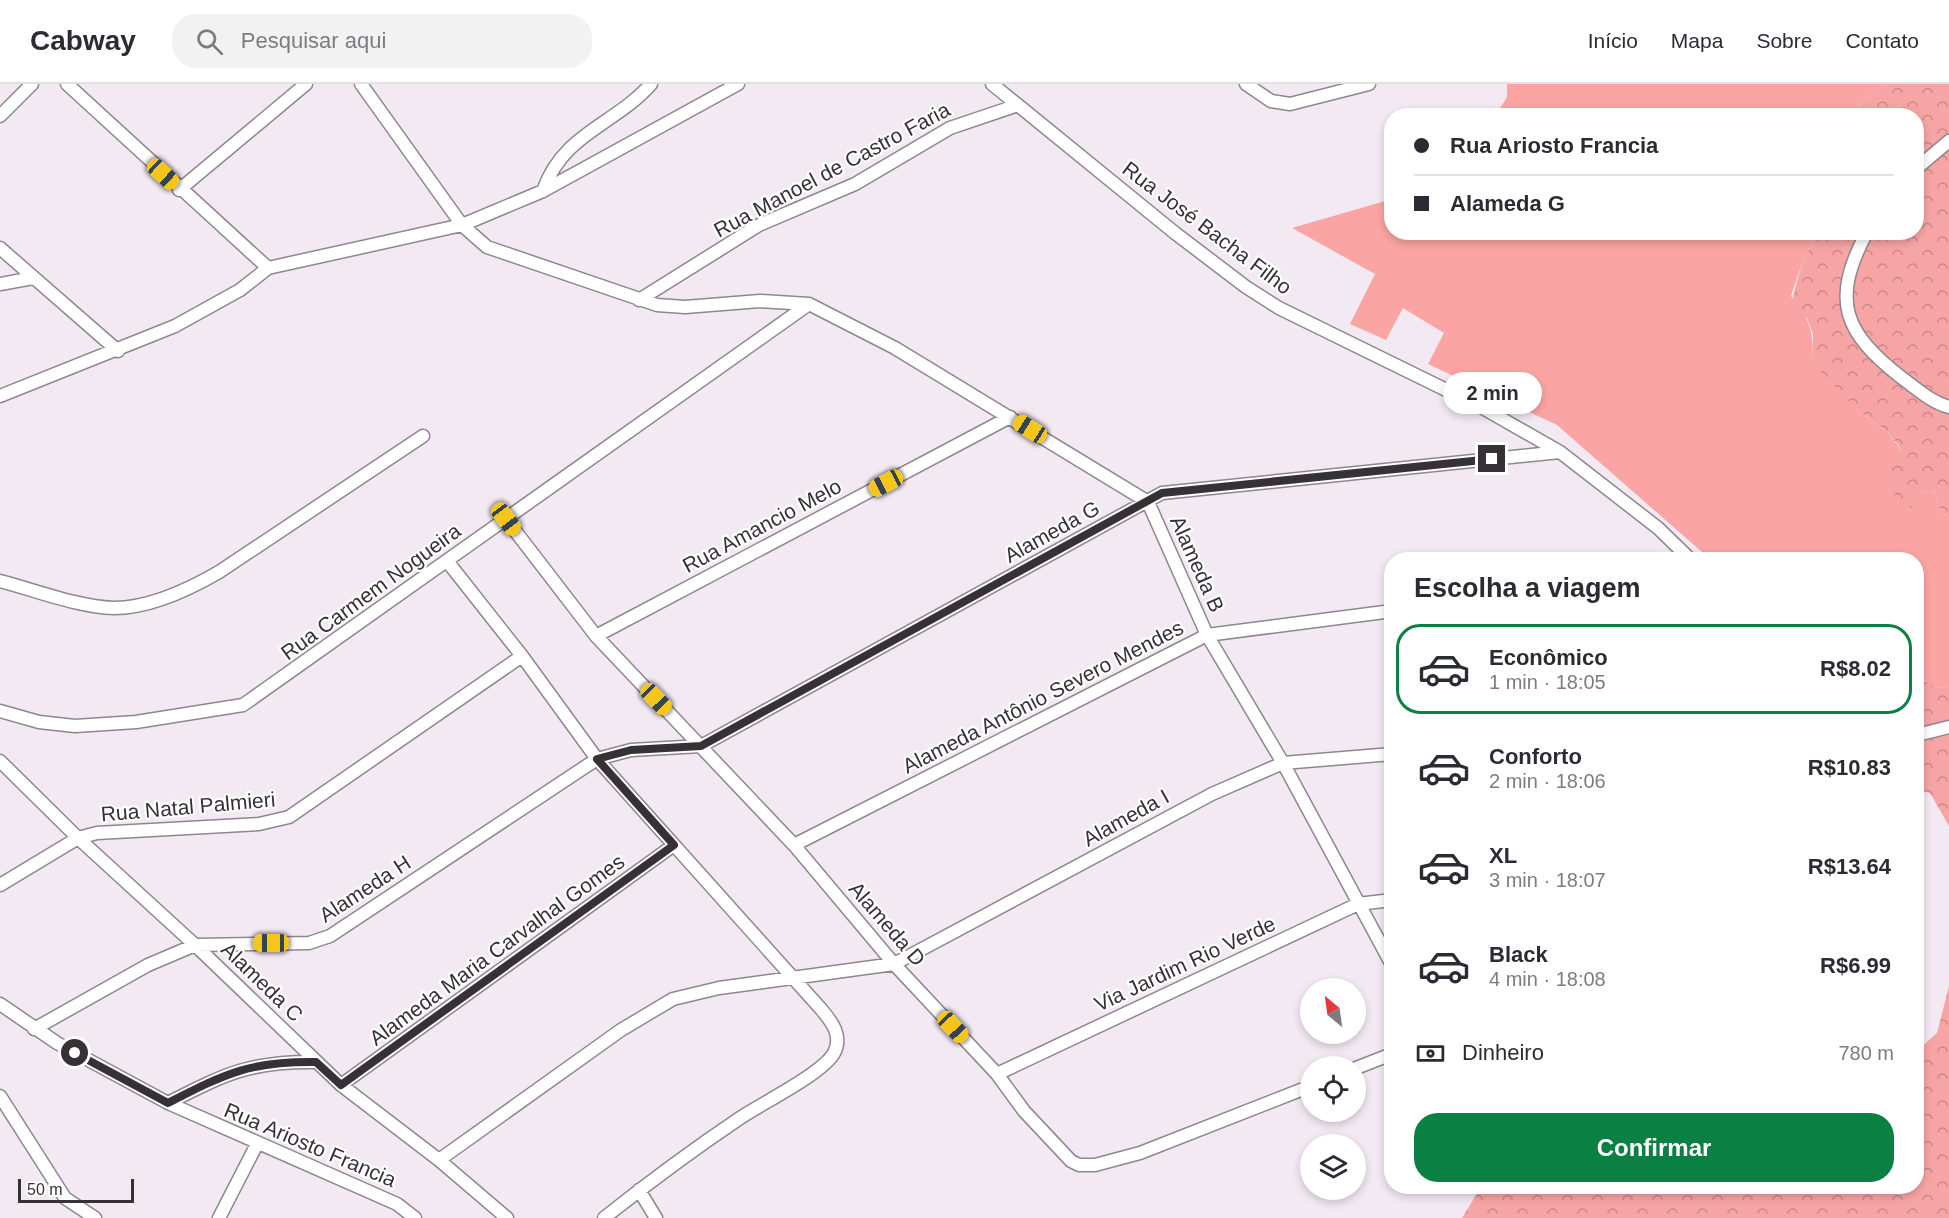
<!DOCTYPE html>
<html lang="pt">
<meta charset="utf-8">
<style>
body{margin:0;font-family:Helvetica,sans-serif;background:#f2f2f3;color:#2b2b33;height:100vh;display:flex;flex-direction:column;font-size:22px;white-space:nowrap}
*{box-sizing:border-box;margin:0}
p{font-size:20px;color:#7c7c81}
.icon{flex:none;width:33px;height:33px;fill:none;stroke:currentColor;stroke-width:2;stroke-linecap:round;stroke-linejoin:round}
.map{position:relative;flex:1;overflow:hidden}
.details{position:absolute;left:1384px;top:468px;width:540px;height:642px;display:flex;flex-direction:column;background:#fff;border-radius:24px;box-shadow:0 3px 9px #0003}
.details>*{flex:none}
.hud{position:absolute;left:1384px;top:24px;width:540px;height:132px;border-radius:24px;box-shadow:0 3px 9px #0003;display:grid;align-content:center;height:132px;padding:0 30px;background:#fff}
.needle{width:39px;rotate:331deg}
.fabs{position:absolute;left:1300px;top:894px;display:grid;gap:12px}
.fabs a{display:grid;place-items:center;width:66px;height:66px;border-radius:50%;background:#fff;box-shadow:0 3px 9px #0003;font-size:30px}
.scale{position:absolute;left:18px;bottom:15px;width:116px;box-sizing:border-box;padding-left:6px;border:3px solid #353135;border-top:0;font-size:16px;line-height:21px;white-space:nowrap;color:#353135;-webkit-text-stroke:4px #fff;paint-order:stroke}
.end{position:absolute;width:27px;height:27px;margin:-14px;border:8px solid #353135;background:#fff;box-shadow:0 0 0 3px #fff}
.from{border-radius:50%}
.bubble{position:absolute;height:42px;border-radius:21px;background:#fff;box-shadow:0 3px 9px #0003;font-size:20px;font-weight:600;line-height:42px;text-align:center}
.car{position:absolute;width:18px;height:36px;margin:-18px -9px;border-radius:8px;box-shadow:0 0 4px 2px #0007;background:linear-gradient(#f5c518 24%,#345 0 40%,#f5c518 0 76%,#345 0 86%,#f5c518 0)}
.hud b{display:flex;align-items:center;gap:21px;height:57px;font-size:22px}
.hud b+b{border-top:2px solid #e1e1e2}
.hud i{width:15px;height:15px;background:#2b2b33}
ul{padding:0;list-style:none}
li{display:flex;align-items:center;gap:18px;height:90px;margin:0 12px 9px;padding:0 18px;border:3px solid transparent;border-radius:24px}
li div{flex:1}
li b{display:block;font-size:22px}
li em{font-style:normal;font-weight:600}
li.active{border-color:#0b8043}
li>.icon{width:54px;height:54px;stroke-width:1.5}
h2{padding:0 30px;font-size:27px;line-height:72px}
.pay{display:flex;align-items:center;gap:15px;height:66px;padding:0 30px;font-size:22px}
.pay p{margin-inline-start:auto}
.button{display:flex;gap:12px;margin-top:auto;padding:12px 30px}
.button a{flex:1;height:69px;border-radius:24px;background:#0b8043;color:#fff;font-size:24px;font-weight:600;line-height:69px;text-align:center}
header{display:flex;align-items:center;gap:36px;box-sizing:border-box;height:84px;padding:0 30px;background:#fff;border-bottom:2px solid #e1e1e2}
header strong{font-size:28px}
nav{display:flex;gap:33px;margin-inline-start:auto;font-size:21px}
.search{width:420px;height:54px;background:#f2f2f3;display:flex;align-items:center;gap:15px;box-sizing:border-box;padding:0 21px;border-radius:24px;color:#7c7c81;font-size:22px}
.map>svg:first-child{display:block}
</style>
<header>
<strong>Cabway</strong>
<div class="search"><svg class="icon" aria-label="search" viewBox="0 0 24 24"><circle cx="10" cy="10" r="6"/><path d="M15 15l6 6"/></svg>Pesquisar aqui</div>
<nav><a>Início</a><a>Mapa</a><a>Sobre</a><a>Contato</a></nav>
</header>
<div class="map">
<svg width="1949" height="1134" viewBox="0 0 1949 1134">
<defs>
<pattern id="forest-crowns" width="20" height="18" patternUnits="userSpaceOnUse" patternTransform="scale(1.5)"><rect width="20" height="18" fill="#f7a5a4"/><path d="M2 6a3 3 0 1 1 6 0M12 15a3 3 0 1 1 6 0" fill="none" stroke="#c98786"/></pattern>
</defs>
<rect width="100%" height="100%" fill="#f3e9f3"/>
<path fill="#fba4a4" d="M1507 0H1884L1853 27 1852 31 1495 32 1507 13Z
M1392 115V148L1818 149 1802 179 1791 212C1809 235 1813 244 1813 274L1858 327 1886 346 1901 366 1888 387 1889 400 1921 409 1935 406 1938 422 1949 435V602L1937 604 1917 593V476L1710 475 1557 341 1428 280 1444 249 1403 224 1386 256 1350 240 1375 190 1292 144Z"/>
<path fill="url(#forest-crowns)" d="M1884 0H1949V53L1917 81V32H1852L1853 27Z
M1949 63V319L1930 309 1865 257 1851 224V196L1871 149 1917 148V90Z
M1818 149H1864L1857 161 1849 245 1949 327V435L1938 422 1935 406 1921 409 1912 424C1899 419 1884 402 1888 386 1890 379 1897 372 1901 365L1886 346 1858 327 1821 288 1813 274V250L1807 234 1788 231 1802 179Z
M1917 593 1937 604 1949 602V639L1917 646Z
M1949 651V742L1930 709 1917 706V657Z
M1949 902V1134H1462L1481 1103 1917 1102V967L1937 949Z"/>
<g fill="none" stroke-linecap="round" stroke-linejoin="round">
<g stroke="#8f868f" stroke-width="15">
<path id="minor" d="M67 0 268 184
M361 0 462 141 487 163 657 221 685 223 760 217 809 220 895 264 1148 418 1207 551 1283 679 1392 881
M992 0 1175 149 1246 203 1279 224 1483 324 1560 368 1658 444 1691 476
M1246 0 1271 17 1290 20 1369 0
M0 32 32 0
M1917 84 1949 57
M179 106 306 0
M543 107C563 49 615 41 651 0
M1867 148C1830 217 1844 249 1902 294 1917 305 1931 318 1949 323
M0 164 118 267
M0 200 33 194
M639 216 759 141 855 100 950 44 1018 21
M0 312 175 242 240 206 268 184 462 141 543 107 738 0
M506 435 596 552 794 761 894 880 997 990 1024 1027 1071 1077 1079 1081H1095L1140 1069 1311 1002
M447 477 522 572 597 675 821 925C832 938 843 952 834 969 822 990 762 1019 740 1034 694 1065 648 1099 604 1134
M0 497C35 506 78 523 114 524 150 524 188 506 219 488L423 352
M596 552 1010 333
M0 627 39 638 75 642 136 638 243 621 809 220
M1917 651 1949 643
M0 677 78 754 195 861 341 1001 439 1076 507 1134
M794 761 1207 551 1392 527
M0 801 78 754 97 749 259 740 289 733 522 572
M0 920 57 959 168 1019 397 1120 415 1134
M34 945 148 881 195 861 309 859 330 852 597 675 631 666 701 662 1162 409 1560 368
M1356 984 1392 970
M997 990 1358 820 1392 816
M341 1001 674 761
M0 1012 65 1114 95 1134
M168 1019C225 990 250 977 316 978
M439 1076 621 946 673 915 719 904 894 880 1212 710 1283 679 1392 670
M639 1106 656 1134
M219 1134 257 1060"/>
</g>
<use href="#minor" stroke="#fff" stroke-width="12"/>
</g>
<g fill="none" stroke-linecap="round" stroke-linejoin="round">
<path stroke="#353135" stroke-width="8" d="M75 969 168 1019C225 990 249 977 316 978L341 1001 674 761 597 675 631 666 701 662 1162 409 1492 375"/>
</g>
<g text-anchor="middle" stroke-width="4.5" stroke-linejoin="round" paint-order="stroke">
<g font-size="21" fill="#353135" stroke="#fff">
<text transform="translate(832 86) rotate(-28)" y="7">Rua Manoel de Castro Faria</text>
<text transform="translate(1207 144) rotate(37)" y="7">Rua José Bacha Filho</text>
<text transform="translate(762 442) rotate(-28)" y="7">Rua Amancio Melo</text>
<text transform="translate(1052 448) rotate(-29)" y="7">Alameda G</text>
<text transform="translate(1197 480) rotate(66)" y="7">Alameda B</text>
<text transform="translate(371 508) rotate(-36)" y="7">Rua Carmem Nogueira</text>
<text transform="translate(1043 613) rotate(-27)" y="7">Alameda Antônio Severo Mendes</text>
<text transform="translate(188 723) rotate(-5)" y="7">Rua Natal Palmieri</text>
<text transform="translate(1126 734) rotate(-29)" y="7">Alameda I</text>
<text transform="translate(365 805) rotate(-33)" y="7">Alameda H</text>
<text transform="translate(887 840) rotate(49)" y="7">Alameda D</text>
<text transform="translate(497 866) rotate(-36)" y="7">Alameda Maria Carvalhal Gomes</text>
<text transform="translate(1185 880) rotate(-25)" y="7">Via Jardim Rio Verde</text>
<text transform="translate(262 898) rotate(44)" y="7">Alameda C</text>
<text transform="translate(310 1061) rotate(23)" y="7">Rua Ariosto Francia</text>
</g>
</g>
</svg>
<div class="fabs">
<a><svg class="needle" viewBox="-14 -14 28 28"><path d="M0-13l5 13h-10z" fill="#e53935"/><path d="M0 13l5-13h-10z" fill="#7c7c81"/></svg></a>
<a><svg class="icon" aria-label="locate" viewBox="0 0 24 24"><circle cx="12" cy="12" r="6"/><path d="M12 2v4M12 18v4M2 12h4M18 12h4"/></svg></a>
<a><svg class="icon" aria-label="layers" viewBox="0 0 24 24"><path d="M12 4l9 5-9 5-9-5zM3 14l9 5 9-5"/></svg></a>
</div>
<div class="scale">50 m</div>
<i class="end from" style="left:75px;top:969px"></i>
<i class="end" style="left:1492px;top:375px"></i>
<div class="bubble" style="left:1443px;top:288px;width:99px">2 min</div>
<i class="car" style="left:163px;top:90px;rotate:133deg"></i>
<i class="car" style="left:1030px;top:345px;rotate:302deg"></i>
<i class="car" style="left:886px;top:399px;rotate:242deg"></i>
<i class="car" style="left:506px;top:435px;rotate:143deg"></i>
<i class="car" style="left:656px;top:615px;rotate:136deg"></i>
<i class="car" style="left:271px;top:859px;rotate:270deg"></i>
<i class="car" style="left:953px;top:943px;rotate:137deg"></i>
<div class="hud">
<b><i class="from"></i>Rua Ariosto Francia</b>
<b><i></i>Alameda G</b>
</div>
<section class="details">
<h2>Escolha a viagem</h2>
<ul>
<li class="active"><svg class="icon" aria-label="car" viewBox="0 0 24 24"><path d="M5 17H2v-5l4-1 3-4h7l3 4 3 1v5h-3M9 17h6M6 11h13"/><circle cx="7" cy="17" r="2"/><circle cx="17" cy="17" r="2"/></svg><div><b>Econômico</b><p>1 min · 18:05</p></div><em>R$8.02</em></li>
<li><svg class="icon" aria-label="car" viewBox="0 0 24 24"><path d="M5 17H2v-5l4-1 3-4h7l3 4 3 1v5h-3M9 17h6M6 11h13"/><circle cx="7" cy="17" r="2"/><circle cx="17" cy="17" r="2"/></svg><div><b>Conforto</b><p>2 min · 18:06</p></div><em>R$10.83</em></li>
<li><svg class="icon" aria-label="car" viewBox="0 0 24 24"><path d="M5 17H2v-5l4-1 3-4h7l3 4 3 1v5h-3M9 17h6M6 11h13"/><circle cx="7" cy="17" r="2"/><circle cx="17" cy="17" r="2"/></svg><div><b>XL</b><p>3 min · 18:07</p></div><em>R$13.64</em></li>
<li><svg class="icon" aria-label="car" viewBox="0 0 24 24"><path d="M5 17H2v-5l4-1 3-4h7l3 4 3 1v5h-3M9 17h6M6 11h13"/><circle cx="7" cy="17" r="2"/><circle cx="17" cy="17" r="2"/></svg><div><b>Black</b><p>4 min · 18:08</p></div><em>R$6.99</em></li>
</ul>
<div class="pay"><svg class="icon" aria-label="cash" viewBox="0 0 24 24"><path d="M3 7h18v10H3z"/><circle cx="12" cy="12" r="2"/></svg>Dinheiro<p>780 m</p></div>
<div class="button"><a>Confirmar</a></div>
</section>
</div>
